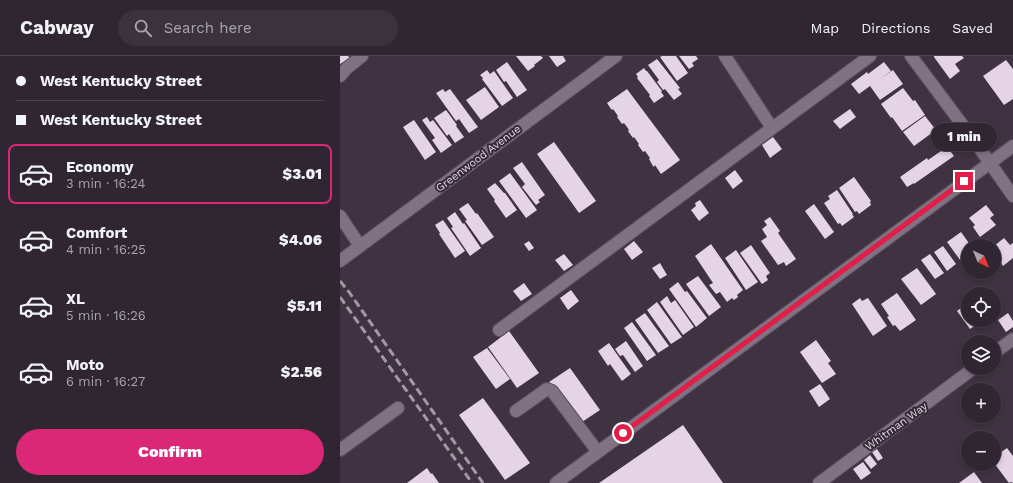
<!DOCTYPE html>
<meta charset="utf-8">
<style>
body{margin:0;font-family:"Work Sans",sans-serif;background:#3b323d;color:#f1f3f6;height:100vh;display:flex;flex-direction:column;font-size:15px;white-space:nowrap}
*{box-sizing:border-box;margin:0}
p{font-size:13px;color:#a7a5ab}
.icon{flex:none;width:22px;height:22px;fill:none;stroke:currentColor;stroke-width:2;stroke-linecap:round;stroke-linejoin:round}
.map{position:relative;flex:1;overflow:hidden}
.panel{display:flex;flex-direction:column;background:#2f2631;width:340px}
.panel>*{flex:none}
.top-card{display:grid;align-content:center;height:88px;padding:0 16px;background:#2f2631}
.needle{width:26px;rotate:137deg}
.fabs{position:absolute;left:621px;top:183px;display:grid;gap:8px}
.fabs a{display:grid;place-items:center;width:40px;height:40px;border-radius:50%;background:#2f2631;box-shadow:0 2px 6px #0003,0 0 0 1px #4a434d;font-size:20px}
.end{position:absolute;width:18px;height:18px;margin:-9px;border:5px solid #e11d48;background:#fff;box-shadow:0 0 0 2px #fff}
.from{border-radius:50%}
.bubble{position:absolute;height:28px;border-radius:14px;background:#2f2631;box-shadow:0 2px 6px #0003,0 0 0 1px #4a434d;font-size:13px;font-weight:800;line-height:28px;text-align:center}
.top-card b{display:flex;align-items:center;gap:14px;height:38px;font-size:15px}
.top-card b+b{border-top:1px solid #4a434d}
.top-card i{width:10px;height:10px;background:#f1f3f6}
ul{padding:0;list-style:none}
li{display:flex;align-items:center;gap:12px;height:60px;margin:0 8px 6px;padding:0 8px;border:2px solid transparent;border-radius:8px}
li div{flex:1}
li b{display:block;font-size:15px}
li em{font-style:normal;font-weight:800}
li.active{border-color:#db2777}
li>.icon{width:36px;height:36px;stroke-width:1.5}
.cta{display:flex;gap:8px;margin-top:auto;padding:8px 16px}
.cta a{flex:1;height:46px;border-radius:24px;background:#db2777;color:#fff;font-size:16px;font-weight:800;line-height:46px;text-align:center}
header{display:flex;align-items:center;gap:24px;box-sizing:border-box;height:56px;padding:0 20px;background:#2f2631;border-bottom:1px solid #4a434d}
header strong{font-size:19px}
nav{display:flex;gap:22px;margin-inline-start:auto;font-size:14px}
.search{width:280px;height:36px;background:#3b323d;display:flex;align-items:center;gap:10px;box-sizing:border-box;padding:0 14px;border-radius:22px;color:#a7a5ab;font-size:15px}
main{display:flex;flex:1;min-height:0}
.map>svg:first-child{display:block}
</style>
<header>
<strong>Cabway</strong>
<div class="search"><svg class="icon" aria-label="search" viewBox="0 0 24 24"><circle cx="10" cy="10" r="6"/><path d="M15 15l6 6"/></svg>Search here</div>
<nav><a>Map</a><a>Directions</a><a>Saved</a></nav>
</header>
<main>
<section class="panel">
<div class="top-card">
<b><i class="from"></i>West Kentucky Street</b>
<b><i></i>West Kentucky Street</b>
</div>
<ul>
<li class="active"><svg class="icon" aria-label="car" viewBox="0 0 24 24"><path d="M5 17H2v-5l4-1 3-4h7l3 4 3 1v5h-3M9 17h6M6 11h13"/><circle cx="7" cy="17" r="2"/><circle cx="17" cy="17" r="2"/></svg><div><b>Economy</b><p>3 min · 16:24</p></div><em>$3.01</em></li>
<li><svg class="icon" aria-label="car" viewBox="0 0 24 24"><path d="M5 17H2v-5l4-1 3-4h7l3 4 3 1v5h-3M9 17h6M6 11h13"/><circle cx="7" cy="17" r="2"/><circle cx="17" cy="17" r="2"/></svg><div><b>Comfort</b><p>4 min · 16:25</p></div><em>$4.06</em></li>
<li><svg class="icon" aria-label="car" viewBox="0 0 24 24"><path d="M5 17H2v-5l4-1 3-4h7l3 4 3 1v5h-3M9 17h6M6 11h13"/><circle cx="7" cy="17" r="2"/><circle cx="17" cy="17" r="2"/></svg><div><b>XL</b><p>5 min · 16:26</p></div><em>$5.11</em></li>
<li><svg class="icon" aria-label="car" viewBox="0 0 24 24"><path d="M5 17H2v-5l4-1 3-4h7l3 4 3 1v5h-3M9 17h6M6 11h13"/><circle cx="7" cy="17" r="2"/><circle cx="17" cy="17" r="2"/></svg><div><b>Moto</b><p>6 min · 16:27</p></div><em>$2.56</em></li>
</ul>
<div class="cta"><a>Confirm</a></div>
</section>
<div class="map">
<svg width="673" height="427" viewBox="0 0 673 427">
<rect width="100%" height="100%" fill="#3f3341"/>
<path fill="#e4d4e6" d="M0 0H8L10 2 0 8Z
M176 0H201L203 2 194 9 195 10 188 15Z
M209 0H223L226 5 217 11Z
M322 0H336L348 17 337 25 320 1Z
M339 0H356L358 3 352 7 354 10 349 13Z
M594 0H622L624 2 615 8 620 15 610 23 594 1Z
M317 3 340 32 338 33 342 38 334 44 325 33 323 34 317 26 319 24 308 9Z
M666 4 673 13V43L664 49 643 20Z
M167 6 187 34 177 41 166 25 164 26 156 14Z
M544 6 551 15 539 24 553 14 563 28 540 44 530 30 519 38 511 28 527 16 528 18Z
M304 12 306 15H307L322 35 321 36 324 40 314 47 309 40 310 39 297 22 298 21 296 18Z
M147 14 150 18 154 15 173 42 162 50 142 23 143 22 140 19Z
M145 31 159 51 141 64 126 44Z
M563 32 573 45 575 44 585 59 562 75 552 61 551 62 541 48Z
M103 33 105 36 110 33 138 71 129 77 119 63 116 65 96 37Z
M287 33 340 104 321 118 315 109 314 111 313 110 309 103 310 102 305 95 303 96 298 89 299 88 294 81 293 82 288 75 289 74 287 71 284 67 282 68 277 61 278 60 273 53 272 54 271 53 267 47Z
M510 53 516 61 500 73 493 65Z
M106 54 117 69 116 70 124 81 115 87 109 78 107 80 94 62Z
M585 60 596 74 574 90 563 76Z
M87 61 90 66 93 64 112 89 101 97 92 84 95 82 82 64Z
M74 64 96 96 85 104 63 71Z
M433 81 442 93 430 102 422 89Z
M214 86 256 145 239 157 197 98Z
M607 91 614 100 574 128V127L567 131 560 121 587 102 588 104Z
M182 106 205 139 198 144 200 146 196 149 182 131 185 128 173 112Z
M395 114 403 125 393 133 385 122Z
M170 117 197 154 186 162 159 125Z
M514 121 531 145 530 146 531 149 519 158 517 155 515 156 499 132Z
M155 127 164 137H165L177 154 166 162 154 145 155 144 147 133Z
M497 134 513 158H512L514 161 502 170 500 167 498 168 484 147 490 143 488 140Z
M360 144 369 157 359 165 351 154 356 150 355 147Z
M128 147 136 158 137 157 154 181 142 189 125 165 127 164 119 153Z
M474 148 494 176 485 183 465 155Z
M646 149 654 159 650 162 656 169 640 181 633 171 635 169 629 162Z
M115 156 123 168 124 167 141 192 130 200 111 172 113 171 107 162Z
M430 161 440 175 438 177 456 203 446 210 444 206 438 209 421 185 427 181 422 173 427 169 424 165Z
M103 164 125 195 115 202 99 178 100 177 95 169Z
M621 176 631 190H628V205L623 208 607 186Z
M664 182 670 189 673 187V202L663 210 656 199 654 200V190Z
M189 185 194 192 189 195 184 188Z
M294 185 303 196 292 204 284 193Z
M371 188 403 234 397 239 398 241 394 244 392 242 387 246 380 236 376 238 369 229 373 227 355 200Z
M411 189 430 217 426 220 428 224 422 228 400 197Z
M603 190 616 208 607 215 594 196Z
M396 194 418 226 406 234 385 202Z
M224 198 233 209 224 215 215 204Z
M590 198 604 217 595 223 581 204Z
M320 207 327 219 320 223 312 212Z
M577 212 596 238 581 249 561 223Z
M358 220 381 251 369 260 346 228Z
M338 226 345 236 347 235 367 262 356 271 329 233Z
M184 227 192 238 181 245 173 235Z
M231 234 239 245 228 254 220 242Z
M557 237 576 264 560 275 555 269 553 270 547 261 549 260 541 248Z
M327 240 331 247 335 244 354 271 343 279 320 246Z
M520 242 522 245 528 242 547 270 533 280 512 248Z
M317 246 342 281 331 288 307 254Z
M626 248 628 252V264H637L639 267 630 273 617 255Z
M305 257 329 290 318 297 295 264Z
M668 257 673 265V271L666 276 658 264Z
M292 266 316 299 307 305 284 272Z
M169 275 199 317 177 332 148 291Z
M476 284 491 305 488 307 496 318 482 327 460 296Z
M286 285 303 310 295 316 283 299 280 300 275 293Z
M269 287 291 318 282 325 270 308 268 310 258 295Z
M147 292 170 323 156 333 133 301Z
M230 312 260 354 242 366 224 348 209 326Z
M480 328 490 343 479 351 469 335Z
M143 342 190 407 165 424 119 359Z
M343 369 383 427H259Z
M667 392 673 400V427L671 426 669 427 654 407V401Z
M537 393 543 402 538 405 532 396Z
M530 399 537 408 531 413 524 404Z
M523 406 531 417 521 424 513 413Z
M87 412 91 418 92 417 99 427H67Z
M634 416 642 427H619Z"/>
<g fill="none" stroke-linecap="round" stroke-linejoin="round">
<g stroke="#5b505d" stroke-width="14">
<path id="minor" d="M385 0 432 72
M571 0 636 87 673 140
M0 20 7 12 22 0
M0 160 20 190
M0 205 276 0
M159 274 530 0
M654 297 673 283
M176 355 207 333 212 335 258 396
M0 394 58 352
M216 427 673 90
M479 427 634 312"/>
</g>
<use href="#minor" stroke="#807282" stroke-width="12"/>
<path stroke="#a299a4" stroke-width="3" stroke-dasharray="8 4" stroke-linecap="butt" d="M0 225 9 236 143 427
M0 241 132 427"/>
</g>
<g fill="none" stroke-linecap="round" stroke-linejoin="round">
<path stroke="#e11d48" stroke-width="5" d="M283 377 624 125"/>
</g>
<g text-anchor="middle" stroke-width="4" stroke-linejoin="round" paint-order="stroke">
<g font-size="11" fill="#e2dae4" stroke="#352937">
<text transform="translate(138 102) rotate(-37)" y="4">Greenwood Avenue</text>
<text transform="translate(556 370) rotate(-36)" y="4">Whitman Way</text>
</g>
</g>
</svg>
<div class="fabs">
<a><svg class="needle" viewBox="-14 -14 28 28"><path d="M0-13l5 13h-10z" fill="#e53935"/><path d="M0 13l5-13h-10z" fill="#a7a5ab"/></svg></a>
<a><svg class="icon" aria-label="locate" viewBox="0 0 24 24"><circle cx="12" cy="12" r="6"/><path d="M12 2v4M12 18v4M2 12h4M18 12h4"/></svg></a>
<a><svg class="icon" aria-label="layers" viewBox="0 0 24 24"><path d="M12 4l9 5-9 5-9-5zM3 14l9 5 9-5"/></svg></a>
<a>+</a>
<a>−</a>
</div>
<i class="end from" style="left:283px;top:377px"></i>
<i class="end" style="left:624px;top:125px"></i>
<div class="bubble" style="left:591px;top:67px;width:66px">1 min</div>
</div>
</main>
